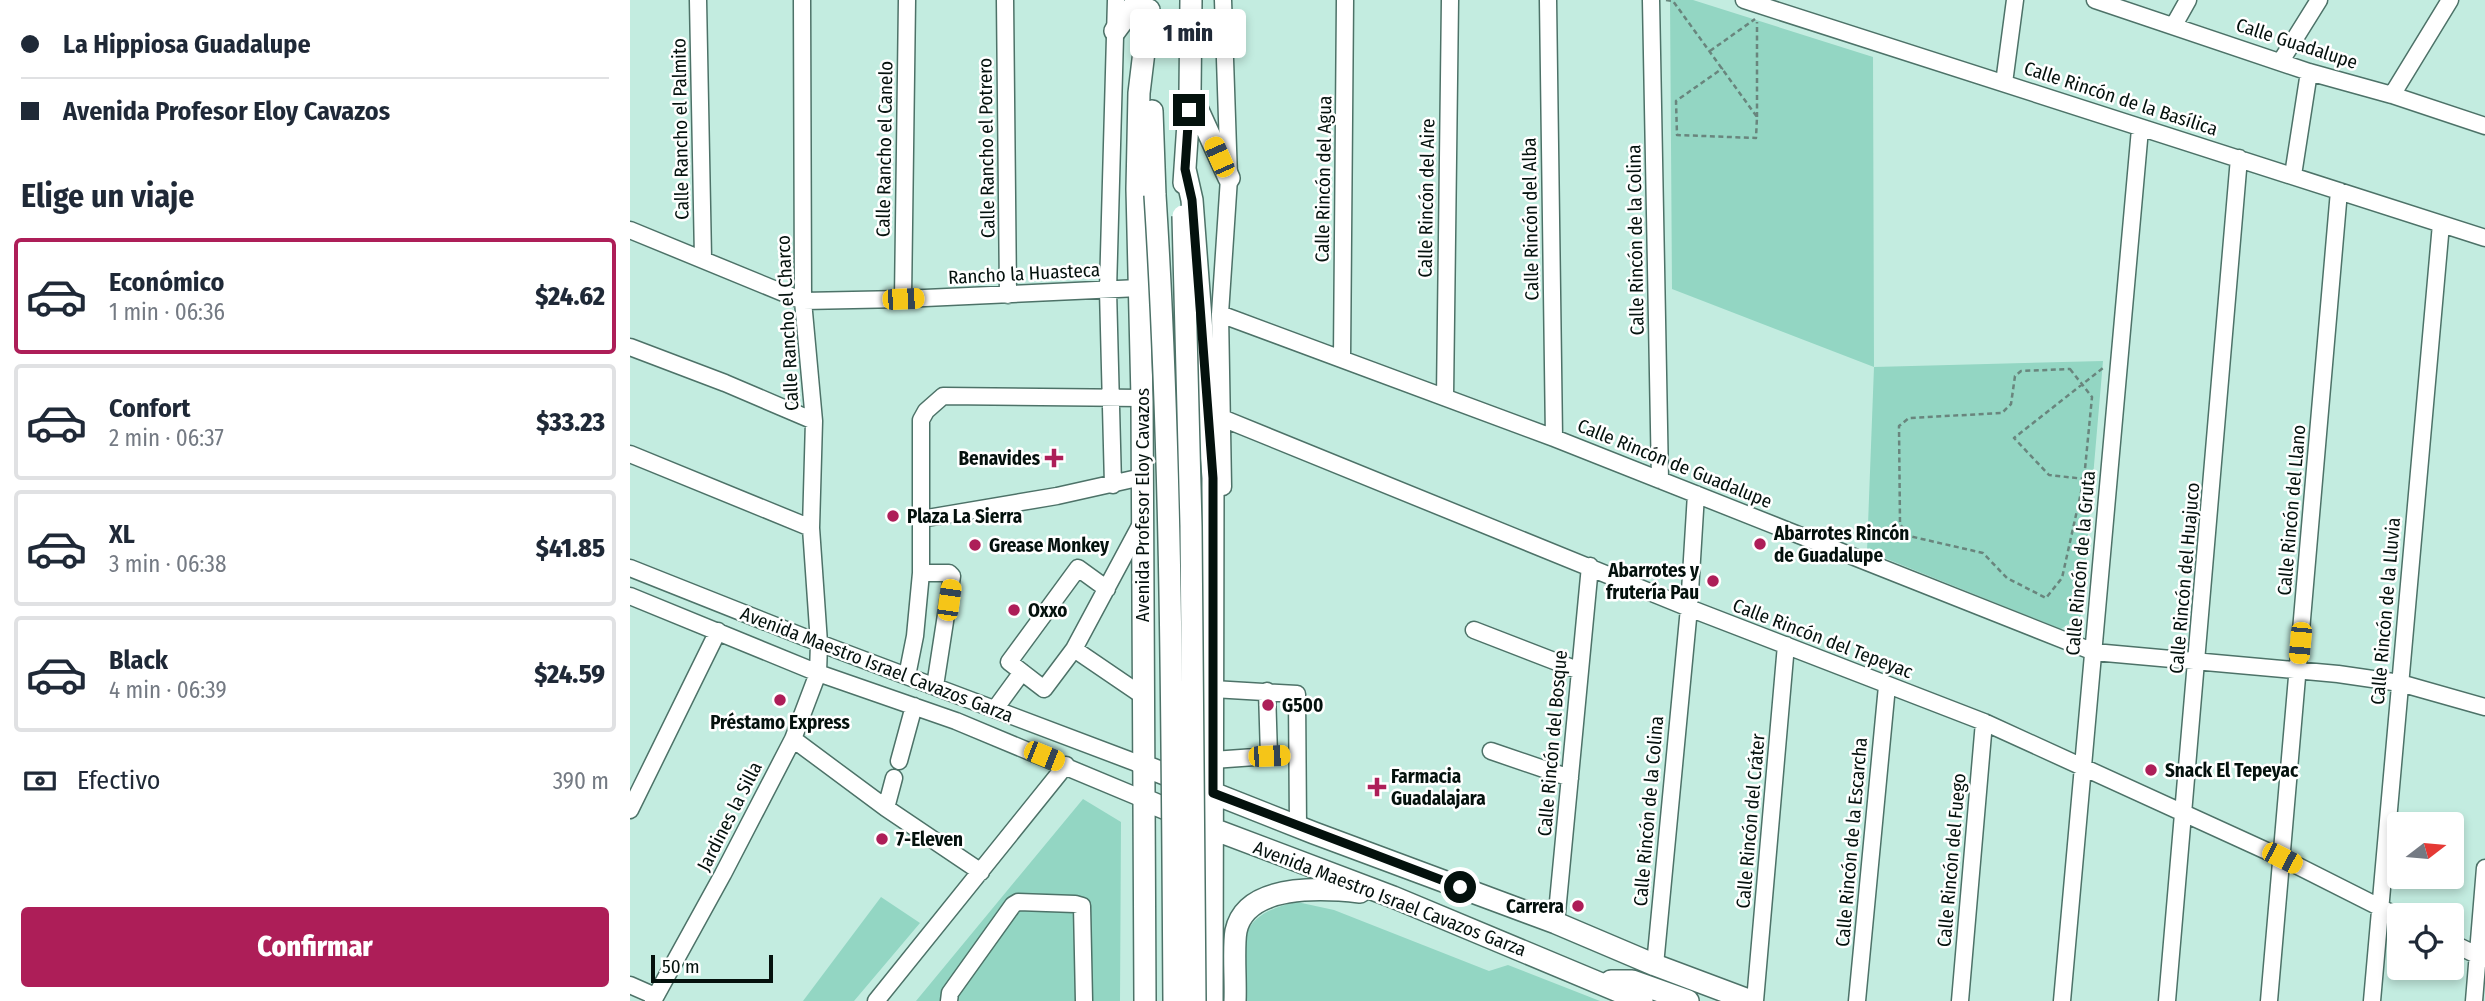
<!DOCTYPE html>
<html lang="es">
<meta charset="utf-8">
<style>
body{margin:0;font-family:"Fira Sans Condensed",sans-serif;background:#f6f6f7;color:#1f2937;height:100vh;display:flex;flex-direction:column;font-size:26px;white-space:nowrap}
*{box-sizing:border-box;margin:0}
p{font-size:23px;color:#747a83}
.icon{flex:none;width:38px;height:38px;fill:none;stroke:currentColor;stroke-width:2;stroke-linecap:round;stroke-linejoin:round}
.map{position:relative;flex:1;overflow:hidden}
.sheet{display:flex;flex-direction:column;background:#fff;width:630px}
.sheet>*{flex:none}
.guide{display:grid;align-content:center;height:154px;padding:0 21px;background:#fff}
.needle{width:46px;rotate:74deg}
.buttons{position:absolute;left:1757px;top:812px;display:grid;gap:14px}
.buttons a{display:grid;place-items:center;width:77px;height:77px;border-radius:7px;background:#fff;box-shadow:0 4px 10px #0003;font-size:35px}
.scale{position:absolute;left:21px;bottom:18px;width:122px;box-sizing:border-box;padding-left:7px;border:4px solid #04110d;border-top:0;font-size:19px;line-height:24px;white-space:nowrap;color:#04110d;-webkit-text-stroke:5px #fff;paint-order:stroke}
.end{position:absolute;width:32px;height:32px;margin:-16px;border:9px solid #04110d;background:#fff;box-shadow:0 0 0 4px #fff}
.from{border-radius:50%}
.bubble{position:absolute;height:49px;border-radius:7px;background:#fff;box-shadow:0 4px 10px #0003;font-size:23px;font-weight:800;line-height:49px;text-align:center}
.car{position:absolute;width:21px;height:42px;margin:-21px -10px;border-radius:9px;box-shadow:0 0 5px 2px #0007;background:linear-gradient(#f5c518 24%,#345 0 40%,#f5c518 0 76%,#345 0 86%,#f5c518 0)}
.guide b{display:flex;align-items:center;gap:24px;height:66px;font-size:26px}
.guide b+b{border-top:2px solid #e0e1e3}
.guide i{width:18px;height:18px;background:#1f2937}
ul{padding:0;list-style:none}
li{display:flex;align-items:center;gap:21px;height:116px;margin:0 14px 10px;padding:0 7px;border:4px solid #e0e1e3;border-radius:7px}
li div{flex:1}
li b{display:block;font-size:26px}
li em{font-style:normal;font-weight:800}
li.on{border-color:#ad1e58}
li>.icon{width:63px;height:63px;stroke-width:1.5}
h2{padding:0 21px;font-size:32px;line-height:84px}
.pay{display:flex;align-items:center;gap:18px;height:77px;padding:0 21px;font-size:26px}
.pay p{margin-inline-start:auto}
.button{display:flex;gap:14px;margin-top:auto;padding:14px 21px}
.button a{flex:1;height:80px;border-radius:7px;background:#ad1e58;color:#fff;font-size:28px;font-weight:800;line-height:80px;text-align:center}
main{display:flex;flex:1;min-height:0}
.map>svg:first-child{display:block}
</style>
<main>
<section class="sheet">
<div class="guide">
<b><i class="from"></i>La Hippiosa Guadalupe</b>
<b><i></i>Avenida Profesor Eloy Cavazos</b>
</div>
<h2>Elige un viaje</h2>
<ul>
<li class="on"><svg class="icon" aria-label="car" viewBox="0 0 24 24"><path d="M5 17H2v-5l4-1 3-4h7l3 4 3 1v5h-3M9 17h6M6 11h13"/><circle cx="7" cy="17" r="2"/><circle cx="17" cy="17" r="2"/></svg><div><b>Económico</b><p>1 min · 06:36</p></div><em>$24.62</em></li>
<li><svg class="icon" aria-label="car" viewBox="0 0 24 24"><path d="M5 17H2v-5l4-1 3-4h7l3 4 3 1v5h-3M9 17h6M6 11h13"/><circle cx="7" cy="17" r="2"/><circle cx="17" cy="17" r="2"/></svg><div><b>Confort</b><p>2 min · 06:37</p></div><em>$33.23</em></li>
<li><svg class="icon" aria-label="car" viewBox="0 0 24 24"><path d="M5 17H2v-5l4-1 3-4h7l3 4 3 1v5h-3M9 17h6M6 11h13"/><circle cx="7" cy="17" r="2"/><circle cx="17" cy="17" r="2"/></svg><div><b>XL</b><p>3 min · 06:38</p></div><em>$41.85</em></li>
<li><svg class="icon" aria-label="car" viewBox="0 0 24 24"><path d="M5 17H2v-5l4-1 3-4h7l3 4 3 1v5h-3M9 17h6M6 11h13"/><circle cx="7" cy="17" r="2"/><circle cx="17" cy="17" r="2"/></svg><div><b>Black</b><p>4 min · 06:39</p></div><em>$24.59</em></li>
</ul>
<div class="pay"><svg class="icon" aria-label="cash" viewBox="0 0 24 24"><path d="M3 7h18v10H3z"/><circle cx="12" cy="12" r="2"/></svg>Efectivo<p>390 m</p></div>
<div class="button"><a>Confirmar</a></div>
</section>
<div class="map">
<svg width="1855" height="1001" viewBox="0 0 1855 1001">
<rect width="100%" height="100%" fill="#c3ece0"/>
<path fill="#93d6c3" d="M1040 0H1063L1243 57 1244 367 1473 361 1451 616 1431 629 1237 551 1244 367 1042 289Z
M453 799 491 822 490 1001H286Z
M251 897 290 923 224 1001H173Z
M667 902 704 910 859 971 878 965 970 1001H614C614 946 601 916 667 902Z"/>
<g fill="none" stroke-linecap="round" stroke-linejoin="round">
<g stroke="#4d7268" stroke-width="19">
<path id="minor" d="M68 0 73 258
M375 0 378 295
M918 0 924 438
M1021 0 1030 480
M1114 0 1855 238
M1465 0 1679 72 1762 95 1855 126
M1544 25 1558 0
M1651 61 1689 0
M1374 83 1385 0
M1762 95 1820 0
M1663 175 1679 72
M0 230 173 301 273 299 509 288
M273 299 277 0
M590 314 924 438 1464 652 1708 674 1770 683 1855 707
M0 347 95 383 184 421
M712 358 715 0
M815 397 820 0
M592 418 1059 608 1354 722 1652 858 1769 917
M0 454 181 528
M483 485 478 290 486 0
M593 487 590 314 599 178 593 0
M291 519 427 496 512 477
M511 524 444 649 513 696
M0 568 189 643 512 765
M291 573H319L322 576 305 686
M0 596 188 673 326 721 513 799
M844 630 950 671
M444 649 414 689 379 662 448 568 477 589
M277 676 285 636 291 573V420L296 411 313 396 512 398
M583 689 667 694 668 827
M365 709 392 672
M163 739 256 808 351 872
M861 751 940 778
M583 760 639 756 637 691
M269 761 284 706
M256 808 264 778
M0 810 88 631
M926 923 960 566
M1822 943 1855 959
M1025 965 1059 608 1066 494
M0 985 25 996
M23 1001 93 874 163 739 188 673 189 643 181 528 184 421 173 301 172 0
M246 1001 436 765
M319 1001 320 993 383 905 388 902 445 904 452 906 454 1001
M1125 1001 1156 645
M1227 1001 1257 686
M1330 1001 1354 722
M1432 1001 1510 129
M1537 1001 1609 158
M1639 1001 1709 191
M1742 1001 1811 224
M1844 1001 1855 868"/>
</g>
<g stroke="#4d7268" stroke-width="24">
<path id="major" d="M485 31 508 0
M562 97 599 178
M522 111 525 195
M555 169 562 200 583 478 582 1001
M554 183 560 93 561 0
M512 765 684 833 926 923 1025 965 1121 1001
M513 799 583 829 763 897 1012 1001
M981 981H1002L1058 1001
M515 1001 512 398 507 189 509 93 519 10
M605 1001C606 982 603 947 606 931 616 883 694 888 730 892"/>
</g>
<path stroke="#69857d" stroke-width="2.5" stroke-dasharray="5 3.5" stroke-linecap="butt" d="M1036 0 1043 1 1127 117 1126 138 1047 135 1046 101 1093 68
M1080 51 1125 19
M1127 117V22
M1440 369 1462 397 1454 479 1432 578 1416 598 1377 578 1353 553 1279 536 1270 524 1269 426 1279 418 1372 413 1381 404 1385 376 1391 371Z
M1464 480 1419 475 1384 438 1473 368"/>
<use href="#minor" stroke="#fff" stroke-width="16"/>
<use href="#major" stroke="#fff" stroke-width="21"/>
<g stroke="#4d7268" stroke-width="24" stroke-linecap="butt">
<path id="major-bridge" d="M525 195C542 464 542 732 544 1001
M553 216 561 526 565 1001"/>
</g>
<use href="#major-bridge" stroke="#fff" stroke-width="21"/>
</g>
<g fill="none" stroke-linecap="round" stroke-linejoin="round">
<path stroke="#04110d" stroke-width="9" d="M559 110 555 169 562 200 583 478V793L830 887"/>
</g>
<g fill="#ad1e58" stroke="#fff" stroke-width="2.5">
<path d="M420.5 447.5h7v7h7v7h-7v7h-7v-7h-7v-7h7z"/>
<circle cx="263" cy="516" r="7"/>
<circle cx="1130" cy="544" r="7"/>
<circle cx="345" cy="545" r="7"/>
<circle cx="1083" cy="581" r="7"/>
<circle cx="384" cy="610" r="7"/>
<circle cx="150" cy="700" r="7"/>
<circle cx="638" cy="705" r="7"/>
<circle cx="1521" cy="770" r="7"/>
<path d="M743.5 776.5h7v7h7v7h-7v7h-7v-7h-7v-7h7z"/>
<circle cx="252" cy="839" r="7"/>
<circle cx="948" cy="906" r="7"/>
</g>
<g text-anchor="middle" stroke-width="5" stroke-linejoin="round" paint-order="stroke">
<g font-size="19" fill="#04110d" stroke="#fff">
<text transform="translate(1667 43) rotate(18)" y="7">Calle Guadalupe</text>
<text transform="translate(1491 98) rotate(18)" y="7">Calle Rincón de la Basílica</text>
<text transform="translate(50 129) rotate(-91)" y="7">Calle Rancho el Palmito</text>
<text transform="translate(356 148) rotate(-91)" y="7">Calle Rancho el Potrero</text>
<text transform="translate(254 149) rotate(-89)" y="7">Calle Rancho el Canelo</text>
<text transform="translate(693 179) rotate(-89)" y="7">Calle Rincón del Agua</text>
<text transform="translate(796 198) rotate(-89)" y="7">Calle Rincón del Aire</text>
<text transform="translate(900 219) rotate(-91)" y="7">Calle Rincón del Alba</text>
<text transform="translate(1005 240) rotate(-91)" y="7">Calle Rincón de la Colina</text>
<text transform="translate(394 273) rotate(-3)" y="7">Rancho la Huasteca</text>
<text transform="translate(157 323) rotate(-93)" y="7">Calle Rancho el Charco</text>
<text transform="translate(1045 463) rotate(22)" y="7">Calle Rincón de Guadalupe</text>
<text transform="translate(512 505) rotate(-90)" y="7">Avenida Profesor Eloy Cavazos</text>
<text transform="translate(1661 510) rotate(-85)" y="7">Calle Rincón del Llano</text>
<text transform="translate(1450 563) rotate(-85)" y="7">Calle Rincón de la Gruta</text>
<text transform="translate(1554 578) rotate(-85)" y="7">Calle Rincón del Huajuco</text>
<text transform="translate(1755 611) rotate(-85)" y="7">Calle Rincón de la Lluvia</text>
<text transform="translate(1193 638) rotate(21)" y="7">Calle Rincón del Tepeyac</text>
<text transform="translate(247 664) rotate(21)" y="7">Avenida Maestro Israel Cavazos Garza</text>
<text transform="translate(922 743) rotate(-85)" y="7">Calle Rincón del Bosque</text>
<text transform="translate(1018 811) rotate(-85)" y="7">Calle Rincón de la Colina</text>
<text transform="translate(99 816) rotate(-63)" y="7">Jardines la Silla</text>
<text transform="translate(1120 821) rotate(-85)" y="7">Calle Rincón del Cráter</text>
<text transform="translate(1221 842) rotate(-85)" y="7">Calle Rincón de la Escarcha</text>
<text transform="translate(1321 860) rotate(-85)" y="7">Calle Rincón del Fuego</text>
<text transform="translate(760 898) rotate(21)" y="7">Avenida Maestro Israel Cavazos Garza</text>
</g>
<g font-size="19" font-weight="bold" fill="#04110d" stroke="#fff" text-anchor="start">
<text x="410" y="465" text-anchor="end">Benavides</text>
<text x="277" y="523">Plaza La Sierra</text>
<text x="1144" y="540">Abarrotes Rincón<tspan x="1144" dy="22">de Guadalupe</tspan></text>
<text x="359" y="552">Grease Monkey</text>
<text x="1069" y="577" text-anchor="end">Abarrotes y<tspan x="1069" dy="22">frutería Pau</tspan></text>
<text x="398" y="617">Oxxo</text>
<text x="652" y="712">G500</text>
<text x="150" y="729" text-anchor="middle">Préstamo Express</text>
<text x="1535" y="777">Snack El Tepeyac</text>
<text x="761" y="783">Farmacia<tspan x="761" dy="22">Guadalajara</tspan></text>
<text x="266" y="846">7-Eleven</text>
<text x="934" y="913" text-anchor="end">Carrera</text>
</g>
</g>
</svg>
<div class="buttons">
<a><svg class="needle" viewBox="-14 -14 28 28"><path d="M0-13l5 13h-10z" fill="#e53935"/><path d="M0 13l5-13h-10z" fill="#747a83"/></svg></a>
<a><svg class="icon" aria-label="locate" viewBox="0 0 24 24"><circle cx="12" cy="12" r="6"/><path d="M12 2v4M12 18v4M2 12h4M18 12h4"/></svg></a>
</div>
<div class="scale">50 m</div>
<i class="end from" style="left:830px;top:887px"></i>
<i class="end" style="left:559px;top:110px"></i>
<div class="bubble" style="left:500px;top:9px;width:116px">1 min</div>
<i class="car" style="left:589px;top:157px;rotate:336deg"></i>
<i class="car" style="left:273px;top:299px;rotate:88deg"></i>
<i class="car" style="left:319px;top:600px;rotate:8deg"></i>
<i class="car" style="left:1670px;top:643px;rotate:185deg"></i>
<i class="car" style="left:414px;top:756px;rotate:112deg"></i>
<i class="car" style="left:639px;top:756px;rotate:88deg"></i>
<i class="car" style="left:1652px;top:858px;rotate:117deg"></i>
</div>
</main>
